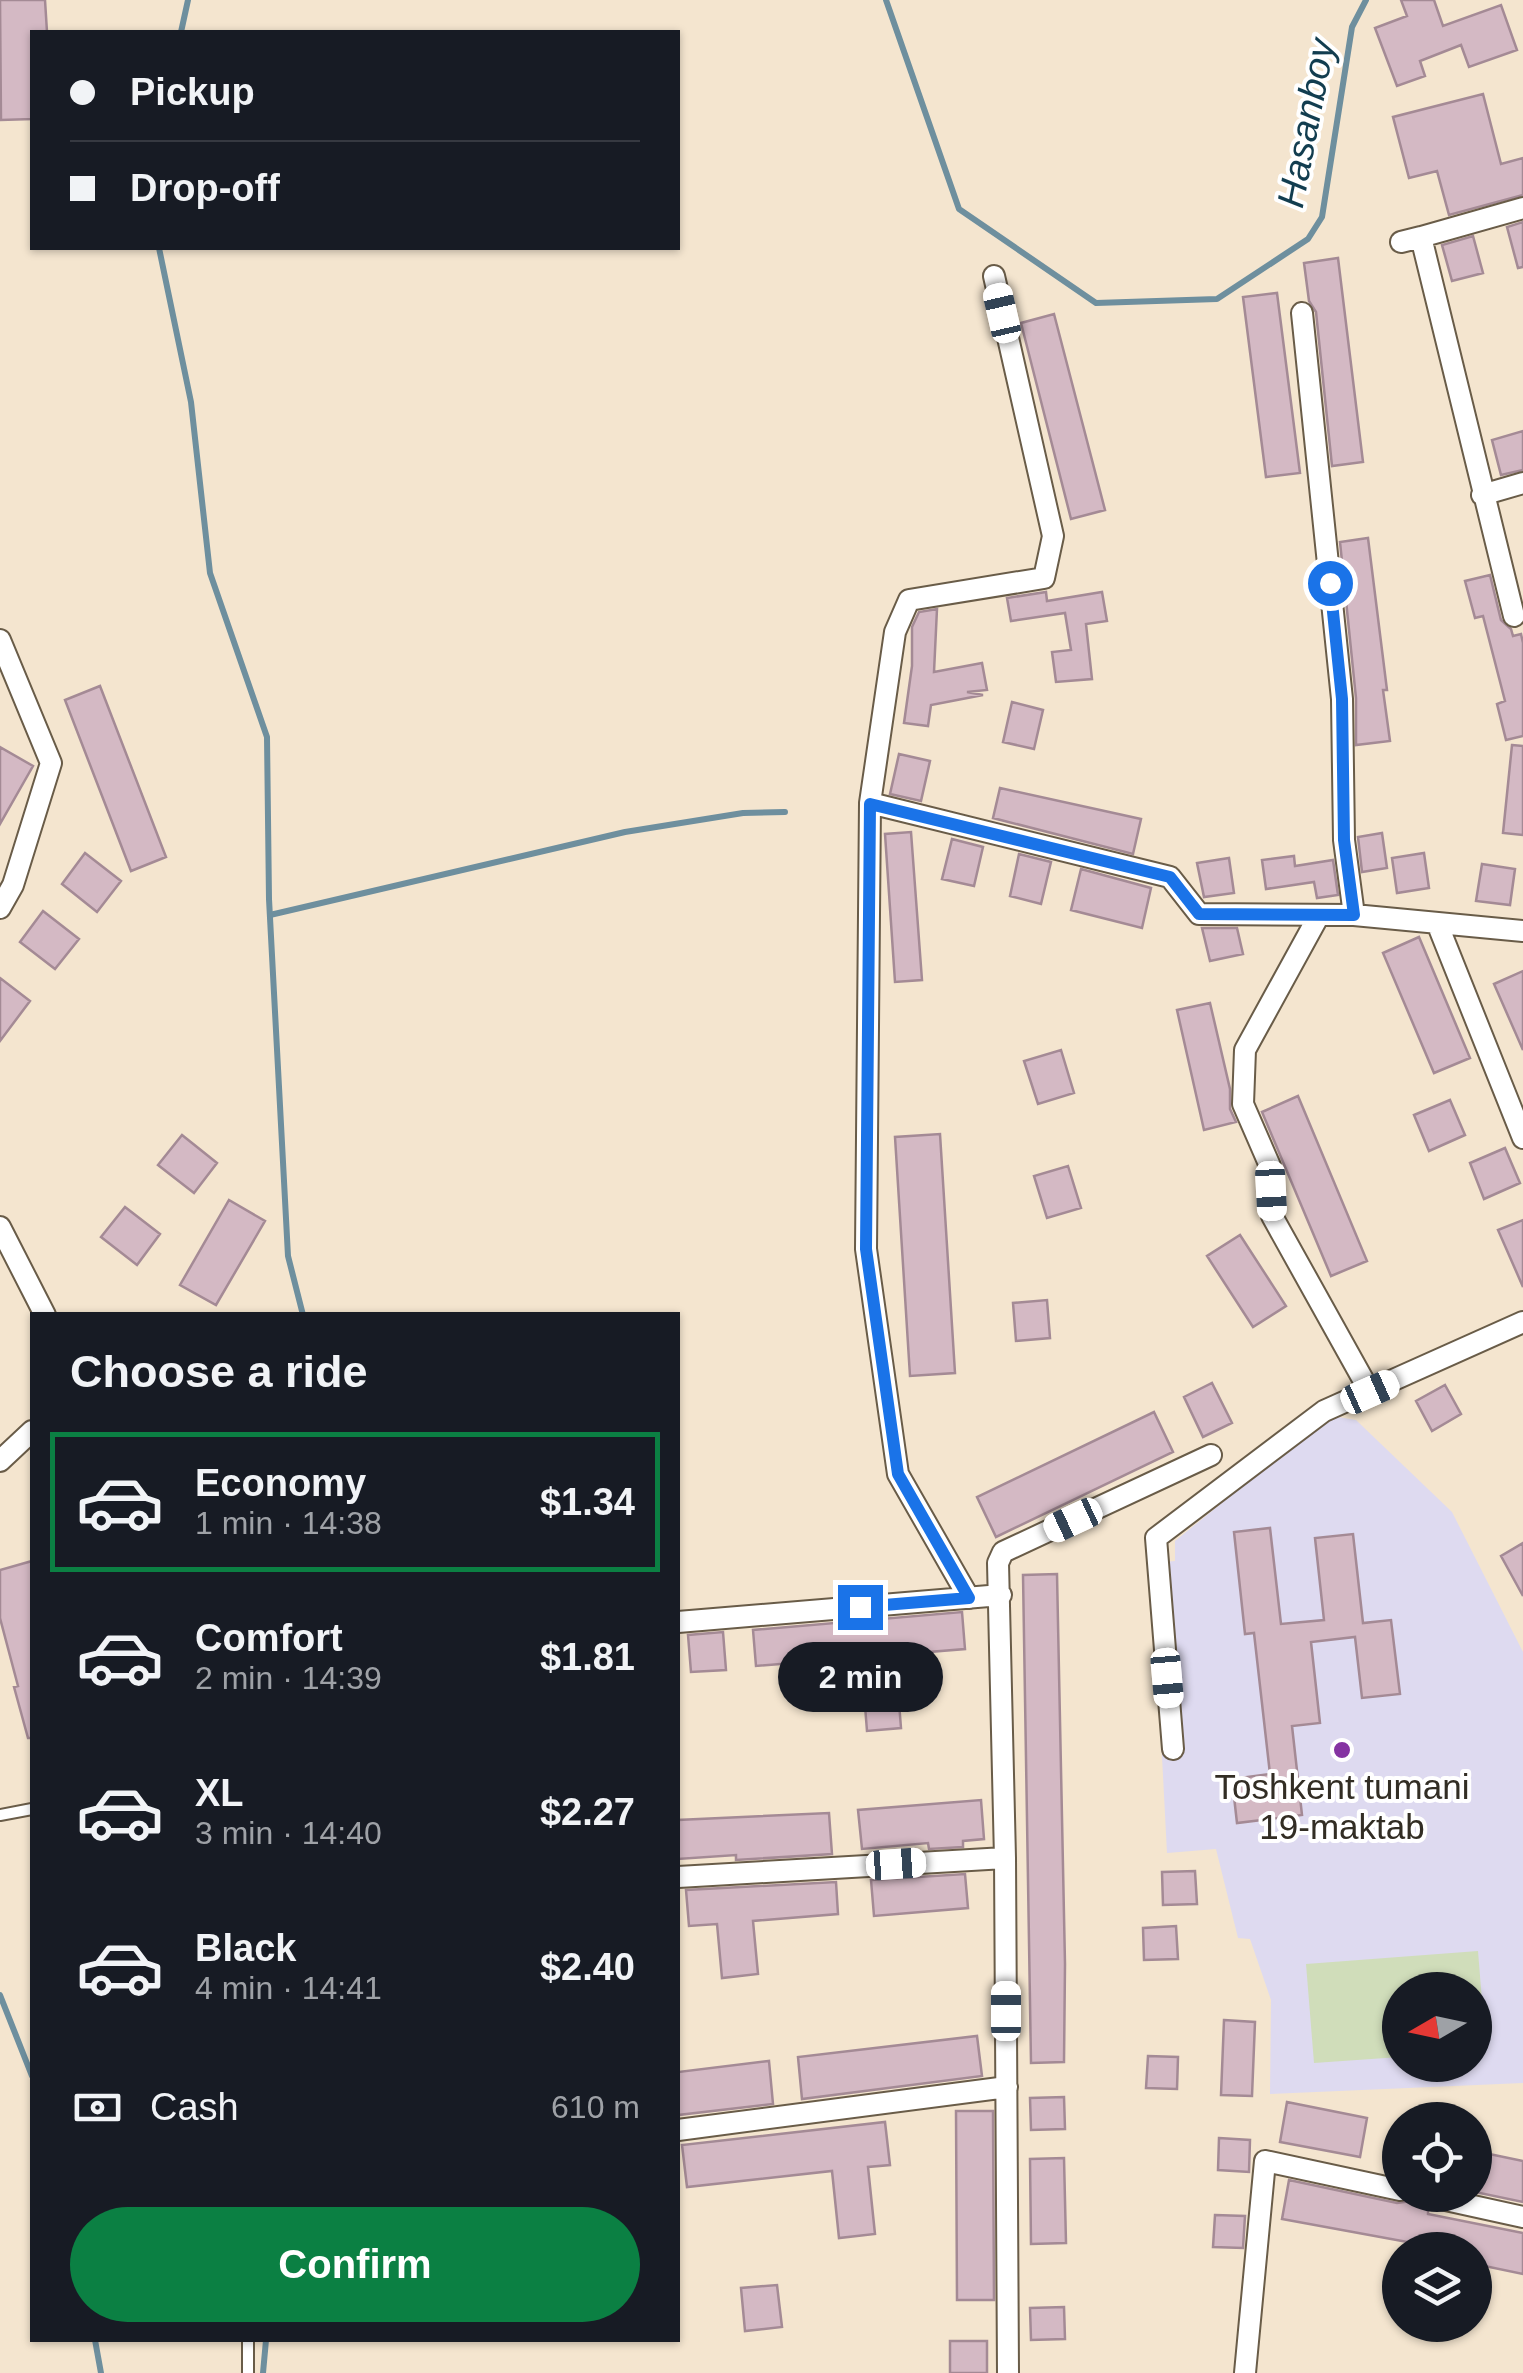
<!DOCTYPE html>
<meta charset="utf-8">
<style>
body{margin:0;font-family:Arial,sans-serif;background:#20242c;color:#f1f3f6;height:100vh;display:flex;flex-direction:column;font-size:38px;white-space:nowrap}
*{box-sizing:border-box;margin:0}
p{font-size:32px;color:#9ea1a6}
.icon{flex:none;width:55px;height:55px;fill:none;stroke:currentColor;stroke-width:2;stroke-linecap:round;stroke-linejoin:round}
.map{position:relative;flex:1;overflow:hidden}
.side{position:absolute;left:30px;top:1312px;width:650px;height:1030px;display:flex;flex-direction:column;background:#171b24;border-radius:0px;box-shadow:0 2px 8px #0004}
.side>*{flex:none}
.top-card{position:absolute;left:30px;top:30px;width:650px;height:220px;border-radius:0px;box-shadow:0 2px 8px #0004;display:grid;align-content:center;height:220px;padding:0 40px;background:#171b24}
.needle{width:65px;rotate:261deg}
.controls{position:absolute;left:1382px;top:1972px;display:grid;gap:20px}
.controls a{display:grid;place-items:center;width:110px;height:110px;border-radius:50%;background:#171b24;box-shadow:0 2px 8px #0004;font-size:50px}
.end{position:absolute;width:45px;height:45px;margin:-22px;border:12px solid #1a73e8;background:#fff;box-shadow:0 0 0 5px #fff}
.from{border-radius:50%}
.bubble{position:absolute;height:70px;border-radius:35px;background:#171b24;box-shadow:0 2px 8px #0004;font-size:32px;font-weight:800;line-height:70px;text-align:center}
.car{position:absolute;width:30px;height:60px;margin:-30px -15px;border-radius:12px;box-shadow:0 0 8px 2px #0007;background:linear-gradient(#fff 24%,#345 0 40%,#fff 0 76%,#345 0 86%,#fff 0)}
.top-card b{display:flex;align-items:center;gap:35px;height:95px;font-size:38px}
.top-card b+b{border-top:2px solid #363941}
.top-card i{width:25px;height:25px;background:#f1f3f6}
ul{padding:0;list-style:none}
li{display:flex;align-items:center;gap:30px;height:140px;margin:0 20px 15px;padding:0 20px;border:5px solid transparent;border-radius:0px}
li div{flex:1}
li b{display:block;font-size:38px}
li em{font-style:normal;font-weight:800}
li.on{border-color:#0b8043}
li>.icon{width:90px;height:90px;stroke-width:1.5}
h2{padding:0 40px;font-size:45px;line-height:120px}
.pay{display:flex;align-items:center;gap:25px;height:110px;padding:0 40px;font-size:38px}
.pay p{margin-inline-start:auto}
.cta{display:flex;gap:20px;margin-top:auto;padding:20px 40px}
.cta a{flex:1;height:115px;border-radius:60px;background:#0b8043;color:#fff;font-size:40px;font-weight:800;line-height:115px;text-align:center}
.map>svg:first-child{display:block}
</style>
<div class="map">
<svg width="1523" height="2373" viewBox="0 0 1523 2373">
<rect width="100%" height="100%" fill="#f4e5cf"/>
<path fill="#dedaf0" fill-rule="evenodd" d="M1338 1417 1356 1420 1452 1512 1523 1652V2083L1270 2094 1271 2000 1250 1939 1238 1938 1216 1849 1167 1853 1152 1563 1175 1561V1541L1324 1420ZM1400 1990H1475V2065H1400Z"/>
<path fill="#d0ddba" d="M1478 1951 1486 2050 1475 2051V1990H1400V2057L1314 2063 1306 1964Z"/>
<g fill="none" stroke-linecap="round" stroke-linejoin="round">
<path stroke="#6e8f9e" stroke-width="6" d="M886 0 959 209 1096 303 1217 299 1308 239 1322 217 1352 27 1366 0
M181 32 188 0
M159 248 191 402 210 573 267 737 269 899 288 1256 303 1315
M270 915 625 832 743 813 785 812
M0 1995 32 2076
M95 2340 101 2373
M263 2373 266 2340"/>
</g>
<path fill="#d4b9c4" stroke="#a48a95" stroke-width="2.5" d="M0 0H45L47 32H32V119L1 120Z
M1401 0H1434L1443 26 1501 5 1517 50 1469 67 1461 45 1420 61 1425 76 1397 86 1375 28 1407 16Z
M1483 94 1501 164 1523 158V195L1449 215 1437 171 1409 178 1393 117Z
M1523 222V267L1518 268 1507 227Z
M1473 236 1483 273 1452 281 1442 245Z
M1338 258 1363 462 1332 466 1316 312 1309 301 1304 263Z
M1277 293 1300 473 1266 477 1243 297Z
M1054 314 1105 510 1071 519 1021 323Z
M1523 431V470L1501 475 1492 440Z
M1368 538 1387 690H1383L1390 741 1356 745V698L1340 542Z
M1490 575 1501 620 1511 629 1513 636 1521 634 1523 643V736L1506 740 1497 704 1505 701 1483 616 1475 618 1465 581Z
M1046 592 1047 601 1102 592 1107 621 1086 624 1092 679 1056 682 1052 652 1071 650 1065 613 1011 621 1007 598Z
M937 609 934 672 982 663 987 690 967 692 983 695 931 705 928 726 904 723 912 666V627L919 612Z
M100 686 166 857 131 871 65 700Z
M1012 702 1043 710 1034 749 1003 742Z
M1512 745 1523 746V835L1503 833Z
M0 747 33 766 0 824Z
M899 754 930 761 921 801 890 794Z
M1000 788 1141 819 1133 854 993 818Z
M911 832 922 980 895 982 885 834Z
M1382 833 1387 868 1362 872 1358 837Z
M952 839 983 847 974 886 942 879Z
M85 853 121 881 97 912 62 884Z
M1424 853 1429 888 1397 893 1392 858Z
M1019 854 1051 862 1041 904 1010 896Z
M1294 856 1295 866 1333 860 1338 895 1317 898 1314 882 1266 889 1262 860Z
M1229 858 1234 893 1204 897 1197 863Z
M1482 864 1515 869 1510 905 1476 901Z
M1081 869 1151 888 1142 928 1071 910Z
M43 911 79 939 55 969 20 942Z
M1202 928H1237L1243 954 1210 961Z
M1419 937 1470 1058 1434 1073 1383 953Z
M1523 971V1050L1494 984Z
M0 978 30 1001 0 1041Z
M1210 1003 1230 1089V1109L1236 1122 1204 1130 1177 1010Z
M1061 1050 1074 1093 1038 1104 1024 1061Z
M1298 1096 1367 1261 1331 1276 1262 1112Z
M1450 1100 1465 1135 1429 1151 1414 1115Z
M940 1134 955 1373 910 1376 895 1137Z
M182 1135 217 1163 194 1193 158 1165Z
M1505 1148 1520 1183 1484 1199 1470 1163Z
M1068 1166 1081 1208 1047 1218 1034 1176Z
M229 1200 265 1221 216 1305 180 1285Z
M125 1207 160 1234 137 1265 101 1237Z
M1523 1220V1287L1498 1230Z
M1240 1235 1286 1306 1253 1327 1207 1256Z
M1047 1300 1050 1338 1016 1341 1013 1303Z
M1212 1383 1232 1423 1203 1437 1184 1397Z
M1445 1385 1461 1414 1432 1431 1416 1401Z
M1154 1412 1173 1452 996 1537 977 1497Z
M1270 1528 1281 1624 1324 1620 1315 1538 1353 1534 1363 1623 1391 1620 1400 1694 1362 1698 1355 1637 1311 1642 1320 1723 1292 1726 1302 1815 1237 1823 1232 1779 1270 1774 1254 1633 1245 1634 1234 1532Z
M1523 1543V1596L1501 1556Z
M32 1561V1738H28L14 1687 18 1686 0 1618V1570Z
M1057 1574 1065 1964 1064 2062 1031 2063 1023 1575Z
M962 1612 965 1649 756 1666 753 1630Z
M723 1632 726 1670 691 1672 688 1635Z
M898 1690 901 1728 867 1731 864 1693Z
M981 1800 984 1839 963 1841V1847L929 1849 928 1843 862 1849 858 1810Z
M829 1813 832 1854 736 1860V1855L678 1859V1820Z
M1195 1871 1197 1904 1163 1905 1162 1872Z
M965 1874 968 1908 874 1916 871 1880Z
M836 1882 838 1914 753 1921 758 1974 722 1978 717 1924 689 1926 686 1890Z
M1176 1926 1178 1959 1144 1960 1143 1928Z
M1224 2020 1255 2022 1252 2096 1221 2095Z
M977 2036 982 2076 802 2099 798 2057Z
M1148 2056 1178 2057 1177 2089 1146 2088Z
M769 2061 773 2104 678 2115V2072Z
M1064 2097 1065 2129 1031 2130 1030 2098Z
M1287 2102 1367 2118 1360 2157 1280 2142Z
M956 2111H993L994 2300H957Z
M885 2122 890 2165 868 2167 875 2234 839 2238 832 2171 687 2187 682 2145Z
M1219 2138 1250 2140 1249 2172 1218 2170Z
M1475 2151 1523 2161V2202L1475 2192Z
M1064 2158 1066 2243 1031 2244 1030 2159Z
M1289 2180 1397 2203 1411 2201 1428 2210V2214L1523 2233V2274L1475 2264V2250H1451L1282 2219Z
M1215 2215 1245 2216 1243 2248 1213 2247Z
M777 2285 782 2327 745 2331 741 2288Z
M1064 2307 1065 2339 1031 2340 1030 2308Z
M950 2341H987V2373H950Z"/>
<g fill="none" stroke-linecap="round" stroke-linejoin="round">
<g stroke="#695c48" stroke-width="14">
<path id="service" d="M0 1815 32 1809
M248 2373V2340"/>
</g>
<g stroke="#695c48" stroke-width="24">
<path id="minor" d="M1421 237 1523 208
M1401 242 1421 237 1514 616
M1302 313 1342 699 1344 840 1354 915
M1482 495 1523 483
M0 640 51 763 13 885 0 908
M870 803 1170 877 1199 914 1354 915 1523 931
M1318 917 1245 1050 1243 1104 1270 1166 1272 1216 1370 1392
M1437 923 1523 1138
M0 1227 45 1315
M0 1461 32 1431
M969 1598 898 1474 866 1249 870 803 895 632 909 600 1044 578 1053 536 994 276
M678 1622 1001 1595
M1173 1749 1156 1538 1324 1411 1523 1322
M678 1877 1005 1858
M678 2130 1007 2087
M1423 2195 1523 2217
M1008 2373 1005 1858 998 1563 1003 1552 1211 1455
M1245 2373 1265 2161 1400 2190"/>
</g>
<use href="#service" stroke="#fff" stroke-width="10"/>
<use href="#minor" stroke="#fff" stroke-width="20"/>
</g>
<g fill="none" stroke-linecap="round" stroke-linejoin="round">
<path stroke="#1a73e8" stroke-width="12" d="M860 1607 969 1598 898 1474 866 1249 870 804 1170 877 1199 914 1354 915 1344 840 1342 699 1330 583"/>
</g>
<circle fill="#8533a2" stroke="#fff" stroke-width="4" cx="1342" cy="1750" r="10"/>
<g text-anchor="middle" stroke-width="8" stroke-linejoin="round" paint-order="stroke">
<g font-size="35" fill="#322d24" stroke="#fff">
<text x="1342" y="1799">Toshkent tumani<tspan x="1342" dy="40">19-maktab</tspan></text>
</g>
<g font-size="38" font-style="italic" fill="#123d4f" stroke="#fff">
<text transform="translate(1306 123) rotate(-79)" y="13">Hasanboy</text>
</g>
</g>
</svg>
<div class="controls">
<a><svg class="needle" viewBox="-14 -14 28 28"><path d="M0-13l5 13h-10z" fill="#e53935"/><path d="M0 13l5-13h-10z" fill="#9ea1a6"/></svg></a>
<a><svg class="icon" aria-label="locate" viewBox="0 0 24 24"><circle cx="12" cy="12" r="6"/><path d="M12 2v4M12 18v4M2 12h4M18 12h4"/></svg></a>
<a><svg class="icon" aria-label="layers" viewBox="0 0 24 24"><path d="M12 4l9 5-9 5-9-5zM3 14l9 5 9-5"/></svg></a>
</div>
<i class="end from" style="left:1330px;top:583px"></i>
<i class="end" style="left:860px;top:1607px"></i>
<div class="bubble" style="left:778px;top:1642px;width:165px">2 min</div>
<i class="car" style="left:1002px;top:313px;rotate:347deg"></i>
<i class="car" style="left:1271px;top:1191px;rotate:177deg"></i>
<i class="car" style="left:1370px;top:1392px;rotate:66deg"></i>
<i class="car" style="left:1073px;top:1520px;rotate:245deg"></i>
<i class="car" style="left:1167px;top:1678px;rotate:175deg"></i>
<i class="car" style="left:896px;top:1864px;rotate:86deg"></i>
<i class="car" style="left:1006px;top:2011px;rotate:0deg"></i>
<div class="top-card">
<b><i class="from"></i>Pickup</b>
<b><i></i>Drop-off</b>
</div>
<section class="side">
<h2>Choose a ride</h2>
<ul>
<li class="on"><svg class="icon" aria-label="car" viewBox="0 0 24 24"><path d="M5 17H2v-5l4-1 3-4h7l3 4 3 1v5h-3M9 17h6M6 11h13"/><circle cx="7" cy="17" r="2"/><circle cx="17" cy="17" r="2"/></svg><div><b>Economy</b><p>1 min · 14:38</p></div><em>$1.34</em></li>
<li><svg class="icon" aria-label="car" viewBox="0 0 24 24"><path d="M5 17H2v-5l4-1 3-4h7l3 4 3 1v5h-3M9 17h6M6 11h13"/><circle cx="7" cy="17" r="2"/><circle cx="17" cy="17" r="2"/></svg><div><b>Comfort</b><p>2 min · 14:39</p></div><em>$1.81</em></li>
<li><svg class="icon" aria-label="car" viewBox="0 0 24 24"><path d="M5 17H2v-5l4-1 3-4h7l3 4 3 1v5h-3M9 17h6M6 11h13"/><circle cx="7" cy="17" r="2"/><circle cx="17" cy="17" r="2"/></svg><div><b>XL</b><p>3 min · 14:40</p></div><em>$2.27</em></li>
<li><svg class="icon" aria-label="car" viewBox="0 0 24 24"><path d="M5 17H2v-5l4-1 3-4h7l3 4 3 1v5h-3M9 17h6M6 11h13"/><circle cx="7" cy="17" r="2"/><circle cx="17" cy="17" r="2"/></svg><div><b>Black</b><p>4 min · 14:41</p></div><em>$2.40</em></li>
</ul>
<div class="pay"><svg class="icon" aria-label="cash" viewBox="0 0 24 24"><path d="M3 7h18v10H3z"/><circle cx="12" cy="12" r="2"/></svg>Cash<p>610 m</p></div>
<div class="cta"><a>Confirm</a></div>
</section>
</div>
